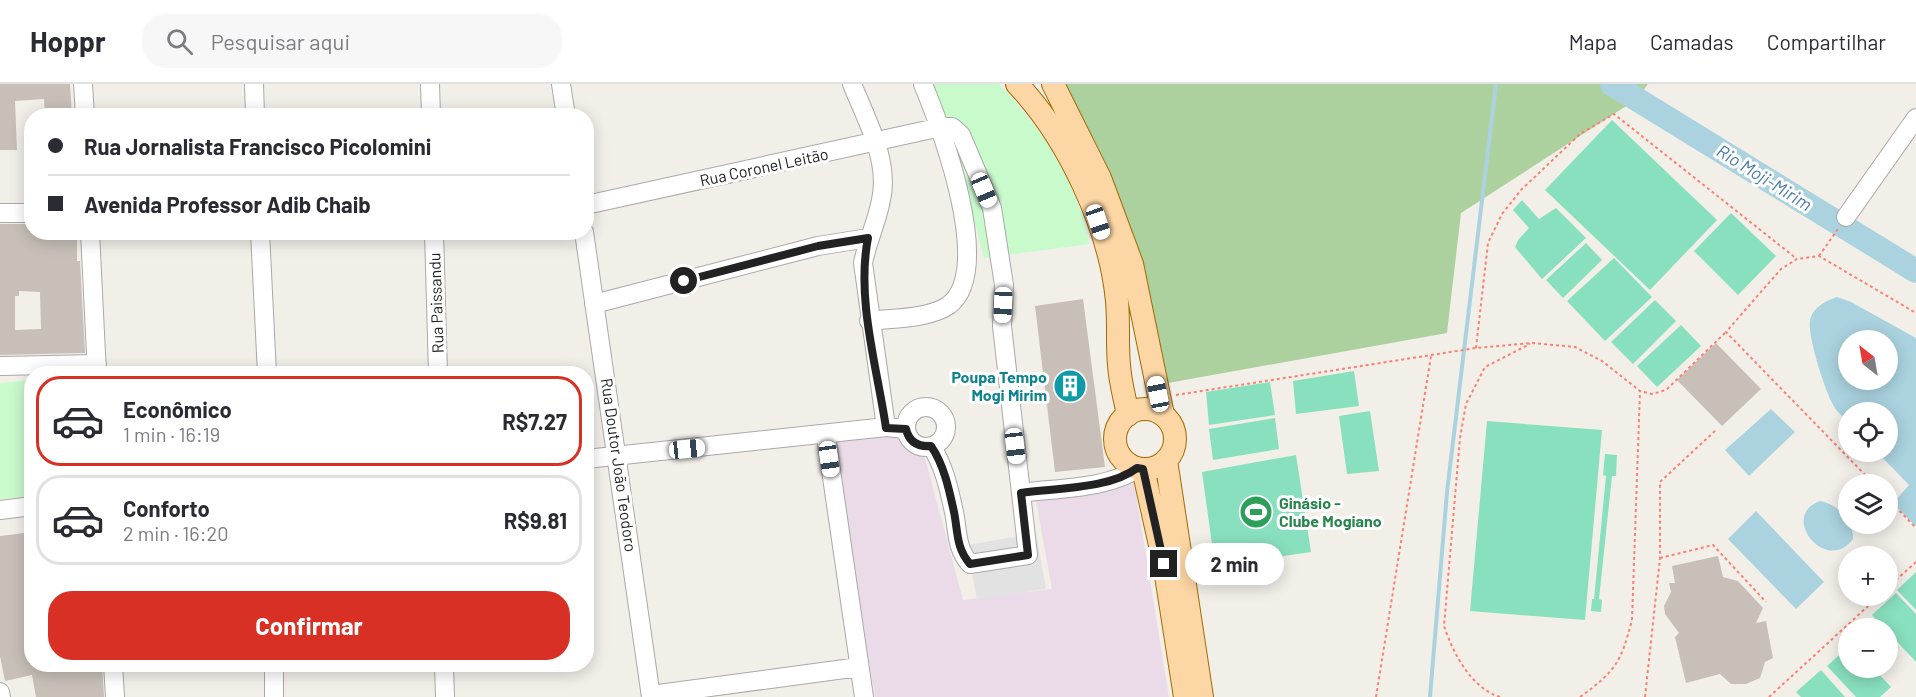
<!DOCTYPE html>
<html lang="pt">
<meta charset="utf-8">
<style>
body{margin:0;font-family:Barlow,sans-serif;background:#f7f7f7;color:#2b2b33;height:100vh;display:flex;flex-direction:column;font-size:22px;white-space:nowrap}
*{box-sizing:border-box;margin:0}
p{font-size:20px;color:#7c7c81}
.icon{flex:none;width:33px;height:33px;fill:none;stroke:currentColor;stroke-width:2;stroke-linecap:round;stroke-linejoin:round}
.map{position:relative;flex:1;overflow:hidden}
.panel{position:absolute;left:24px;top:282px;width:570px;height:306px;display:flex;flex-direction:column;background:#fff;border-radius:24px;box-shadow:0 3px 15px #0003}
.panel>*{flex:none}
.guide{position:absolute;left:24px;top:24px;width:570px;height:132px;border-radius:24px;box-shadow:0 3px 15px #0003;display:grid;align-content:center;height:132px;padding:0 24px;background:#fff}
.needle{width:39px;rotate:329deg}
.buttons{position:absolute;left:1838px;top:246px;display:grid;gap:12px}
.buttons a{display:grid;place-items:center;width:60px;height:60px;border-radius:50%;background:#fff;box-shadow:0 3px 15px #0003;font-size:30px}
.end{position:absolute;width:27px;height:27px;margin:-14px;border:8px solid #222;background:#fff;box-shadow:0 0 0 3px #fff}
.from{border-radius:50%}
.bubble{position:absolute;height:42px;border-radius:21px;background:#fff;box-shadow:0 3px 15px #0003;font-size:20px;font-weight:700;line-height:42px;text-align:center}
.car{position:absolute;width:18px;height:36px;margin:-18px -9px;border-radius:8px;box-shadow:0 0 4px 2px #0007;background:linear-gradient(#fff 24%,#345 0 40%,#fff 0 76%,#345 0 86%,#fff 0)}
.guide b{display:flex;align-items:center;gap:21px;height:57px;font-size:22px}
.guide b+b{border-top:2px solid #e1e1e2}
.guide i{width:15px;height:15px;background:#2b2b33}
ul{padding:10px 0 0;list-style:none}
li{display:flex;align-items:center;gap:18px;height:90px;margin:0 12px 9px;padding:0 12px;border:3px solid #e1e1e2;border-radius:24px}
li div{flex:1}
li b{display:block;font-size:22px}
li em{font-style:normal;font-weight:700}
li.on{border-color:#d93025}
li>.icon{width:54px;height:54px;stroke-width:1.5}
.action{display:flex;gap:12px;margin-top:auto;padding:12px 24px}
.action a{flex:1;height:69px;border-radius:24px;background:#d93025;color:#fff;font-size:24px;font-weight:700;line-height:69px;text-align:center}
header{display:flex;align-items:center;gap:36px;box-sizing:border-box;height:84px;padding:0 30px;background:#fff;border-bottom:2px solid #e1e1e2}
header strong{font-size:28px}
nav{display:flex;gap:33px;margin-inline-start:auto;font-size:21px}
.search{width:420px;height:54px;background:#f7f7f7;display:flex;align-items:center;gap:15px;box-sizing:border-box;padding:0 21px;border-radius:24px;color:#7c7c81;font-size:22px}
.map>svg:first-child{display:block}
</style>
<header>
<strong>Hoppr</strong>
<div class="search"><svg class="icon" aria-label="search" viewBox="0 0 24 24"><circle cx="10" cy="10" r="6"/><path d="M15 15l6 6"/></svg>Pesquisar aqui</div>
<nav><a>Mapa</a><a>Camadas</a><a>Compartilhar</a></nav>
</header>
<div class="map">
<svg width="1916" height="613" viewBox="0 0 1916 613">
<rect width="100%" height="100%" fill="#f2efe9"/>
<path fill="#ebdbe8" d="M891 349 924 370 963 516 1052 505 1035 411 1134 398 1169 613H875L831 357Z"/>
<path fill="#add19e" d="M1060 0H1648L1637 15 1461 129 1447 249 1168 299Z"/>
<path fill="#c8facc" d="M931 0H999C1042 45 1078 98 1089 160L984 174 950 46Z
M31 296V412L0 415V299Z"/>
<path fill="#88e0be" d="M1612 36 1717 136 1650 206 1545 106Z
M1522 116 1539 135 1556 124 1586 154 1542 195 1515 163 1518 156 1529 144 1513 126Z
M1731 129 1776 172 1738 211 1694 167Z
M1586 159 1602 176 1563 214 1546 196Z
M1614 174 1652 213 1605 257 1567 217Z
M1655 216 1676 237 1633 280 1611 258Z
M1681 241 1701 262 1657 303 1637 282Z
M1354 287 1359 322 1296 330 1293 297Z
M1270 298 1275 331 1209 341 1206 308Z
M1370 327 1379 387 1347 390 1339 332Z
M1275 334 1279 365 1213 376 1209 345Z
M1487 337 1602 346 1585 536 1470 527Z
M1605 370 1617 371 1616 392H1612L1599 515 1602 516 1601 528 1591 527 1592 515H1594L1606 392 1603 391Z
M1296 371 1311 468 1215 482 1202 388Z
M1916 488V526L1897 506Z
M1896 509 1916 530V578L1872 531Z
M1848 563V584H1873L1891 603 1880 613H1856L1827 582Z
M1821 586 1845 613H1801L1796 608Z"/>
<path fill="#e2e2e2" d="M1036 449 1046 505 977 516 967 461Z"/>
<path fill="#aad3df" fill-rule="evenodd" d="M1837 213 1851 218 1916 254V443L1893 419 1909 401 1877 368H1887V328H1848V337C1844 333 1838 329 1835 324 1826 311 1807 251 1810 237 1812 224 1825 217 1837 213ZM1848 256H1887V296H1848Z
M1771 325 1795 348 1749 392 1725 366Z
M1820 417C1838 420 1854 438 1853 455 1827 491 1778 432 1820 417Z
M1756 427 1824 498 1796 525 1728 455Z"/>
<g fill="none" stroke-linecap="round" stroke-linejoin="round">
<path stroke="#aad3df" stroke-width="4" d="M1430 613 1447 408 1496 0"/>
<path stroke="#aad3df" stroke-width="24" d="M1612 0 1916 187"/>
</g>
<path fill="#c7bfb8" fill-rule="evenodd" d="M0 0H70L72 32H45L44 15 15 17 17 66H0Z
M0 140H32V148H77V177H80L85 269 0 271ZM19 207 40 208 41 245 15 246V212H19Z
M1083 215 1105 383 1055 388 1035 222Z
M1716 259 1761 305 1722 342 1677 296Z
M32 448V580H102L104 613H36L32 591 5 597 0 572V452Z
M1718 472 1723 493 1738 497 1763 524 1756 539 1766 537 1773 574 1765 578 1760 594 1746 600H1731L1720 590 1686 599 1675 553 1679 549 1665 530 1664 522 1671 508 1669 499H1675L1672 482Z"/>
<g fill="none" stroke-linecap="round" stroke-linejoin="round">
<g stroke="#a9a9a9" stroke-width="20">
<path id="minor" d="M83 0 85 32
M254 0 255 32
M430 0 431 32
M561 0 566 32
M852 0C866 35 890 77 881 116 877 138 867 158 863 179L886 343
M586 121 941 43H952L961 51 992 124 1004 201 1002 242 1028 471 970 480C956 464 958 448 954 428 949 405 944 381 931 362
M0 129H32
M1846 133 1916 34
M90 148 97 290
M260 148 267 290
M434 148 438 290
M584 148 651 613
M594 220 818 162 868 154
M869 237C893 234 929 235 949 221 995 186 941 44 923 0
M0 282 97 280
M906 343a20 20 0 1 1 40 0a20 20 0 1 1-40 0Z
M826 352 864 613
M586 375 886 343 906 345
M1021 409C1056 404 1109 405 1138 384
M0 426 32 422
M113 580 115 613
M274 580V613
M444 580 445 613
M0 608 1 613
M651 611 859 583"/>
</g>
<g stroke="#a06b00" stroke-width="24">
<path id="major" d="M1017 0C1068 54 1110 143 1117 217 1119 239 1117 260 1119 281 1120 298 1125 315 1128 331
M1053 0 1100 94 1132 180 1163 331
M1115 355a30 30 0 1 1 60 0a30 30 0 1 1-60 0Z
M1166 376 1202 613
M1143 385 1164 479 1185 613"/>
</g>
<path stroke="#fa8072" stroke-width="2" stroke-dasharray="3 3" stroke-linecap="butt" d="M1819 172 1838 145
M1476 264 1488 159 1502 130 1521 106 1580 50 1614 30 1797 175
M1176 311 1476 264 1532 259 1575 263 1602 277 1640 307 1652 310 1666 306 1726 248
M1179 340 1183 370
M1874 400 1726 248 1781 185 1797 175 1819 172 1916 229
M1887 414 1916 444
M1660 474 1713 461 1766 518
M1887 504 1916 478
M1376 613 1431 272
M1500 613C1471 604 1453 569 1444 542L1460 354 1466 320 1485 283 1530 260
M1580 613C1616 587 1621 578 1632 536L1640 307
M1645 613 1660 474V398L1716 346
M1769 613 1879 512"/>
<use href="#minor" stroke="#fff" stroke-width="18"/>
<use href="#major" stroke="#fcd6a4" stroke-width="22"/>
</g>
<g fill="none" stroke-linecap="round" stroke-linejoin="round">
<path stroke="#222" stroke-width="8" d="M684 197 818 162 868 154C856 215 877 283 886 344L906 345C909 358 918 363 931 362 944 381 949 405 954 428 958 448 956 464 970 480L1028 471 1021 409C1056 404 1110 405 1137 384L1143 385 1164 480"/>
</g>
<defs>
<g id="building-disc" transform="scale(1.725)"><circle r="9.5" fill="#0f9aa8" stroke="#fff"/><path d="M-4-6H4V6H1V3H-1V6H-4ZM-2.5-4.3h1.7v1.8h-1.7ZM.8-4.3h1.7v1.8H.8ZM-2.5-1h1.7V.8h-1.7ZM.8-1h1.7V.8H.8Z" fill="#fff"/></g>
<g id="stadium-disc" transform="scale(1.725)"><circle r="9.5" fill="#2e9e5b" stroke="#fff"/><path d="M0-5a6.5 5 0 1 0 0 10a6.5 5 0 1 0 0-10ZM-3.5-1.8h7v3.6h-7Z" fill="#fff"/></g>
</defs>
<g fill-rule="evenodd">
<use href="#building-disc" x="1070" y="302"/>
<use href="#stadium-disc" x="1256" y="428"/>
</g>
<g text-anchor="middle" stroke-width="6" stroke-linejoin="round" paint-order="stroke">
<g font-size="16" fill="#222" stroke="#fff">
<text transform="translate(764 83) rotate(-12)" y="6">Rua Coronel Leitão</text>
<text transform="translate(436 219) rotate(-92)" y="6">Rua Paissandu</text>
<text transform="translate(619 381) rotate(82)" y="6">Rua Doutor João Teodoro</text>
</g>
<g font-size="16" font-weight="bold" fill="#0d838f" stroke="#fff" text-anchor="end">
<text x="1047" y="299">Poupa Tempo<tspan x="1047" dy="18">Mogi Mirim</tspan></text>
</g>
<g font-size="16" font-weight="bold" fill="#27864d" stroke="#fff" text-anchor="start">
<text x="1279" y="425">Ginásio -<tspan x="1279" dy="18">Clube Mogiano</tspan></text>
</g>
<g font-size="18" font-style="italic" fill="#4a7aab" stroke="#fff">
<text transform="translate(1764 94) rotate(32)" y="6">Rio Moji-Mirim</text>
</g>
</g>
</svg>
<div class="buttons">
<a><svg class="needle" viewBox="-14 -14 28 28"><path d="M0-13l5 13h-10z" fill="#e53935"/><path d="M0 13l5-13h-10z" fill="#7c7c81"/></svg></a>
<a><svg class="icon" aria-label="locate" viewBox="0 0 24 24"><circle cx="12" cy="12" r="6"/><path d="M12 2v4M12 18v4M2 12h4M18 12h4"/></svg></a>
<a><svg class="icon" aria-label="layers" viewBox="0 0 24 24"><path d="M12 4l9 5-9 5-9-5zM3 14l9 5 9-5"/></svg></a>
<a>+</a>
<a>−</a>
</div>
<i class="end from" style="left:684px;top:197px"></i>
<i class="end" style="left:1164px;top:480px"></i>
<div class="bubble" style="left:1185px;top:459px;width:99px">2 min</div>
<i class="car" style="left:984px;top:106px;rotate:157deg"></i>
<i class="car" style="left:1098px;top:138px;rotate:161deg"></i>
<i class="car" style="left:1003px;top:221px;rotate:182deg"></i>
<i class="car" style="left:1158px;top:310px;rotate:349deg"></i>
<i class="car" style="left:1015px;top:362px;rotate:173deg"></i>
<i class="car" style="left:687px;top:365px;rotate:84deg"></i>
<i class="car" style="left:829px;top:375px;rotate:172deg"></i>
<div class="guide">
<b><i class="from"></i>Rua Jornalista Francisco Picolomini</b>
<b><i></i>Avenida Professor Adib Chaib</b>
</div>
<section class="panel">
<ul>
<li class="on"><svg class="icon" aria-label="car" viewBox="0 0 24 24"><path d="M5 17H2v-5l4-1 3-4h7l3 4 3 1v5h-3M9 17h6M6 11h13"/><circle cx="7" cy="17" r="2"/><circle cx="17" cy="17" r="2"/></svg><div><b>Econômico</b><p>1 min · 16:19</p></div><em>R$7.27</em></li>
<li><svg class="icon" aria-label="car" viewBox="0 0 24 24"><path d="M5 17H2v-5l4-1 3-4h7l3 4 3 1v5h-3M9 17h6M6 11h13"/><circle cx="7" cy="17" r="2"/><circle cx="17" cy="17" r="2"/></svg><div><b>Conforto</b><p>2 min · 16:20</p></div><em>R$9.81</em></li>
</ul>
<div class="action"><a>Confirmar</a></div>
</section>
</div>
